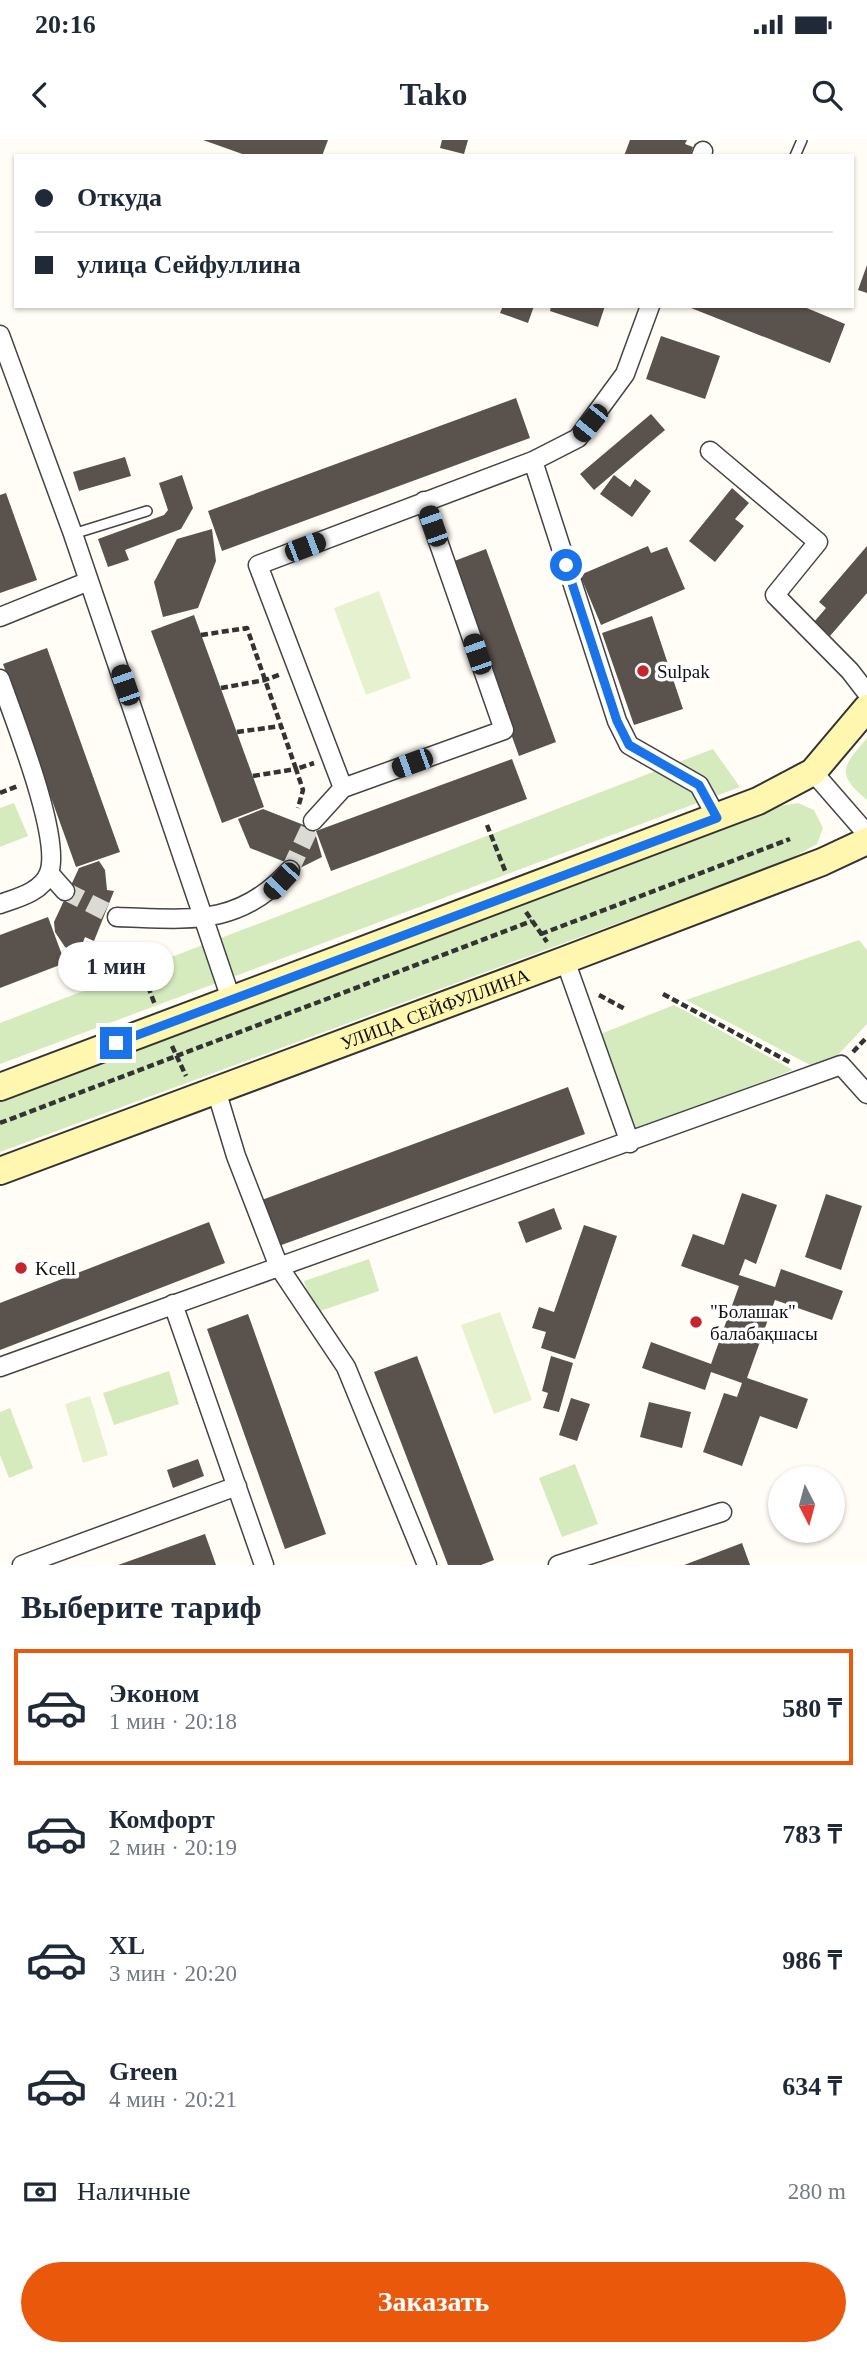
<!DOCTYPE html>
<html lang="ru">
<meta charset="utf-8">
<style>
body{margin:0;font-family:"Times New Roman",serif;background:#f6f6f7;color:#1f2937;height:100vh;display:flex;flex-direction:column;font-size:26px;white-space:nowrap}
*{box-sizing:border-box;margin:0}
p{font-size:23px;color:#747a83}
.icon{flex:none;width:38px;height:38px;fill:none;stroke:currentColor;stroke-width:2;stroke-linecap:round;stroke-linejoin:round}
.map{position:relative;height:1425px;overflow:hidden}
.panel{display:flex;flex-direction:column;background:#fff;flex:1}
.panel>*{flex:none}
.guide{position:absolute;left:14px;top:14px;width:840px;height:154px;border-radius:0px;box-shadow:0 2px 5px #0004;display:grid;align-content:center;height:154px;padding:0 21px;background:#fff}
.needle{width:46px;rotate:174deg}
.fabs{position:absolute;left:768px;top:1326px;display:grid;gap:14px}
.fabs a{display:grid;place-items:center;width:77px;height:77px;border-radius:50%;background:#fff;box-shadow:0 2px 5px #0004;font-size:35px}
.end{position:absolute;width:32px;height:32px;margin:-16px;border:9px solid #1a73e8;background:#fff;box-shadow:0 0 0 4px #fff}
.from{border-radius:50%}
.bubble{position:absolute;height:49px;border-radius:24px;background:#fff;box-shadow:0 2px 5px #0004;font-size:23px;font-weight:700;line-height:49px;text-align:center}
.car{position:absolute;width:21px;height:42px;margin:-21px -10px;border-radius:9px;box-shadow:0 0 5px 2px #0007;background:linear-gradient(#222 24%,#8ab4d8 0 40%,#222 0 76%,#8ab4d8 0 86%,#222 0)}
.guide b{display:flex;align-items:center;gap:24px;height:66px;font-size:26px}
.guide b+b{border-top:2px solid #e0e1e3}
.guide i{width:18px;height:18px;background:#1f2937}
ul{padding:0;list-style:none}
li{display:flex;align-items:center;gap:21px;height:116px;margin:0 14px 10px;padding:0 7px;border:4px solid transparent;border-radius:0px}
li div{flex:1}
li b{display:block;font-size:26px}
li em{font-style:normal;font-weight:700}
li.active{border-color:#ea580c}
li>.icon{width:63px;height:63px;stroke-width:1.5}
h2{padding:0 21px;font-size:32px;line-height:84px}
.pay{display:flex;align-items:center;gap:18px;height:77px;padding:0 21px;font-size:26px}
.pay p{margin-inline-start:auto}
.button{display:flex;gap:14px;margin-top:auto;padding:14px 21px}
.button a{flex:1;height:80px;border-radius:42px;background:#ea580c;color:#fff;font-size:28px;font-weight:700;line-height:80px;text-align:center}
.status{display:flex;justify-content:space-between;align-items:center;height:49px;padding:0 35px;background:#fff;direction:ltr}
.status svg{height:19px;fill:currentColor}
header{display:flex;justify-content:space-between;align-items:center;height:91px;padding:0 21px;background:#fff;font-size:32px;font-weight:700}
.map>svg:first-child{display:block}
</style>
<div class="status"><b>20:16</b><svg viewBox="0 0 49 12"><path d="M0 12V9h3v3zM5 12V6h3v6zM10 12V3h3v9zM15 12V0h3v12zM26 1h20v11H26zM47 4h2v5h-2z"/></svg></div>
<header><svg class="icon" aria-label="back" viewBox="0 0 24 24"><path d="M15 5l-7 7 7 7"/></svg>Tako<svg class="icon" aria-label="search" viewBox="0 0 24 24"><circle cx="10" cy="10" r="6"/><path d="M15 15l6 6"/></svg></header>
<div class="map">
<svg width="867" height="1425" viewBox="0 0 867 1425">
<rect width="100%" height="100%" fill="#fffdf5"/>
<path fill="#d5ebbd" d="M867 598V660C835 634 843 626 867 598Z
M713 609 740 647 0 924V883Z
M14 663 28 696 0 707V668Z
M798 663 814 670 823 688 817 704 788 720 0 1012V959L780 666Z
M859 800 867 810V884L836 917 812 926 686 860Z
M674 865 793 930 635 991 598 895Z
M369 1119 379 1151 314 1173 304 1141Z
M169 1231 179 1264 114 1285 103 1253Z
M10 1268 33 1328 9 1338 0 1315V1272Z
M575 1324 598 1384 562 1397 539 1338Z"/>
<path fill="#e6f2cf" d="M379 451 411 538 366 555 334 468Z
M500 1172 532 1260 494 1274 461 1185Z
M90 1256 108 1315 83 1323 65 1264Z"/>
<path fill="#5a524d" d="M203 0H328L322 16H248Z
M442 0H468L464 14 440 8Z
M630 0H687L685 4 693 7 690 16H624Z
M867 125V153L858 150Z
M503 166H534L528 183 500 173Z
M551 166H605L598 187 550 171Z
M686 166H802L845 184 830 223Z
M661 196 720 216 705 259 646 239Z
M516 258 530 298 222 411 208 371Z
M651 274 665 290 594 350 580 334Z
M125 317 131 336 79 351 73 332Z
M182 335 193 368 181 389 125 410 129 420 108 427 98 399 164 375 168 370 159 343Z
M614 335 630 347 635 339 651 351 632 377 600 354Z
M732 348 749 363 735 379 744 386 715 422 689 401Z
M6 353 37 440 0 453V355Z
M212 389 216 421 198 468 163 477 154 442 177 399Z
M648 406 651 413 667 407 685 449 601 485 580 435Z
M867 406V453L830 496 814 482 826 468 819 462Z
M486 409 556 602 519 616 449 423Z
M194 475 264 667 222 683 151 491Z
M652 476 683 569 634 585 602 493Z
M47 508 120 712 76 727 3 524Z
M512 619 527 659 331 731 316 691Z
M263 669 314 689 322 717 300 728 250 708 238 679Z
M99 721 105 730 107 750 114 751 94 801 85 797 79 813 65 807 55 792 54 782 79 728Z
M48 777 65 823 0 848V795Z
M568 947 585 994 276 1107 259 1061Z
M742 1053 777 1065 756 1124 745 1119 739 1135 775 1147 781 1129 843 1151 832 1180 775 1160 747 1238 808 1259 797 1289 760 1276 742 1326 703 1312 724 1253 737 1257 742 1243 711 1232 705 1250 642 1228 651 1202 711 1224 739 1146 681 1126 693 1094 724 1105Z
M826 1054 862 1066 841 1130 805 1117Z
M554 1068 562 1089 526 1103 518 1082Z
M209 1082 225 1123 0 1210V1163Z
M584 1085 617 1096 575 1219 541 1208 546 1192 532 1188 539 1167 554 1172Z
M248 1174 326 1394 285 1409 207 1189Z
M417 1216 494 1420 481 1425H448L374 1232Z
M551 1216 573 1223 559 1272 543 1268 548 1253 542 1251Z
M571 1258 590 1264 577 1301 559 1295Z
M649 1262 691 1272 682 1308 640 1297Z
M198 1319 204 1336 173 1348 167 1330Z
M205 1394 216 1425H118Z
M742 1403 750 1425H684Z"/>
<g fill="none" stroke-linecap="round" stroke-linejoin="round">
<path stroke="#dbdad3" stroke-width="18" stroke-dasharray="18 9" stroke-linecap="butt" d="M290 730 313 681
M65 751 117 777"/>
<g stroke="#444" stroke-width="12">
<path id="service" d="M795 16 802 0
M73 394 147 371"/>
</g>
<g stroke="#444" stroke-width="21">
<path id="minor" d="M701 16 703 11
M0 195 73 394 231 859
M710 311 818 402 775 455 850 531 867 553
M533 321 617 581 629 605 699 645 717 678
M0 477 89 441
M0 539C13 576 62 698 49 733 42 752 17 758 0 764
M813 632 867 694
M343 648 258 425 533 321 578 298 625 234 650 166
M313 681 343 648 504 590 424 361
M49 733 65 751
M117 777C187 779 238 788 290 730
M565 820 630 1003
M216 950 236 1016 279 1127 346 1227 427 1425
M173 1164 264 1425
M0 1227 841 925 867 954
M22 1425 237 1346
M558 1425 722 1372"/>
</g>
<g stroke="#333" stroke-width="30">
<g id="secondary">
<path d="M0 947 758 661 813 632 867 568"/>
<path id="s1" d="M0 1031 565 820 822 722 867 701"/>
</g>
</g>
<path stroke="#333" stroke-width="4.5" stroke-dasharray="7 3.5" stroke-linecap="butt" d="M201 495 247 488 296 629 314 623
M221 548 265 540 281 534
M237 592 281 586
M253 636 296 629 303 650 298 668
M0 653 18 646
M487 685 506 733
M526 772 547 802
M541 794 790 699
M137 817 155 865
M663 854 791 923
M599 855 625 869
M172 906 186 936
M853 912 867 897
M0 983 532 781"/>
<use href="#service" stroke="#fff" stroke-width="9"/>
<use href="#minor" stroke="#fff" stroke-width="18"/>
<use href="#secondary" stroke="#fff6b0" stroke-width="26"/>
</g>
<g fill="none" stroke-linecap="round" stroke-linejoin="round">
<path stroke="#1a73e8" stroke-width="9" d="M116 903 717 678 699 645 629 605 617 581 566 425"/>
</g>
<g fill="#c4262e" stroke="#fff" stroke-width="2.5">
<circle cx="643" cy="531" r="7"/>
<circle cx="21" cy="1128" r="7"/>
<circle cx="696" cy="1182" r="7"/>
</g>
<g text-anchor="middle" stroke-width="7" stroke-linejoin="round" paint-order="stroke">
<g font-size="19" fill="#111" stroke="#fff" text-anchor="start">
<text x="657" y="538">Sulpak</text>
<text x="35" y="1135">Kcell</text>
<text x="710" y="1178">"Болашак"<tspan x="710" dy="22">балабақшасы</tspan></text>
</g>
<g font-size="19" fill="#111" stroke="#fff">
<text dy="7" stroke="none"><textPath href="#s1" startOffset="464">УЛИЦА СЕЙФУЛЛИНА</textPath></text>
</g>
</g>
</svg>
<div class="fabs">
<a><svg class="needle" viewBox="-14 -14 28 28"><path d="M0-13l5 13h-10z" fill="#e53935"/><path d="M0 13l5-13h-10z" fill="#747a83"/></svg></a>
</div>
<i class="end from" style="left:566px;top:425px"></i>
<i class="end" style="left:116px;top:903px"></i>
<div class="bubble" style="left:58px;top:802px;width:116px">1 мин</div>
<i class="car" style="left:590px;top:283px;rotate:219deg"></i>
<i class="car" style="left:433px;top:386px;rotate:341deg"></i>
<i class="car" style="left:305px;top:407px;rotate:69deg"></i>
<i class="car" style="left:477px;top:514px;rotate:341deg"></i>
<i class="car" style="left:125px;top:545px;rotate:341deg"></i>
<i class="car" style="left:412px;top:623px;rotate:250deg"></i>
<i class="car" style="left:281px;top:741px;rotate:223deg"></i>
<div class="guide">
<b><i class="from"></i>Откуда</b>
<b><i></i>улица Сейфуллина</b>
</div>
</div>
<section class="panel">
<h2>Выберите тариф</h2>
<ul>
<li class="active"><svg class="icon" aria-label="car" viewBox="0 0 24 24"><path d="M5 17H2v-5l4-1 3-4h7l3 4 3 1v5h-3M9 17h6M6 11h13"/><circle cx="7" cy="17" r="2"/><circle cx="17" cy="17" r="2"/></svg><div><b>Эконом</b><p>1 мин · 20:18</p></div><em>580 ₸</em></li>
<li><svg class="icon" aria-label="car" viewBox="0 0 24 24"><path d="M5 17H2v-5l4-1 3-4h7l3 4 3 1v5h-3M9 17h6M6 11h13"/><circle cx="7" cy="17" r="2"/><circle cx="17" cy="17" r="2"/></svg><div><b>Комфорт</b><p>2 мин · 20:19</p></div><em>783 ₸</em></li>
<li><svg class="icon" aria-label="car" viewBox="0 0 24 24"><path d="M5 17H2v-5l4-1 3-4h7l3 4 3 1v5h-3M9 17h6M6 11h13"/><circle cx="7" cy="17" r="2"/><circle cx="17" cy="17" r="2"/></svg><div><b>XL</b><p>3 мин · 20:20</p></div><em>986 ₸</em></li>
<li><svg class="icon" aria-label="car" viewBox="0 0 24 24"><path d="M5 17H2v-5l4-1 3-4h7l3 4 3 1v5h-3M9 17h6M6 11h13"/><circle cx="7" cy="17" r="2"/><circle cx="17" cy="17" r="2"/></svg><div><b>Green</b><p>4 мин · 20:21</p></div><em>634 ₸</em></li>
</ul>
<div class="pay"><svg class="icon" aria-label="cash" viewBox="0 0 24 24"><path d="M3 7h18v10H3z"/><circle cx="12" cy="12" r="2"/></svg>Наличные<p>280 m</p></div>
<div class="button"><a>Заказать</a></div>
</section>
